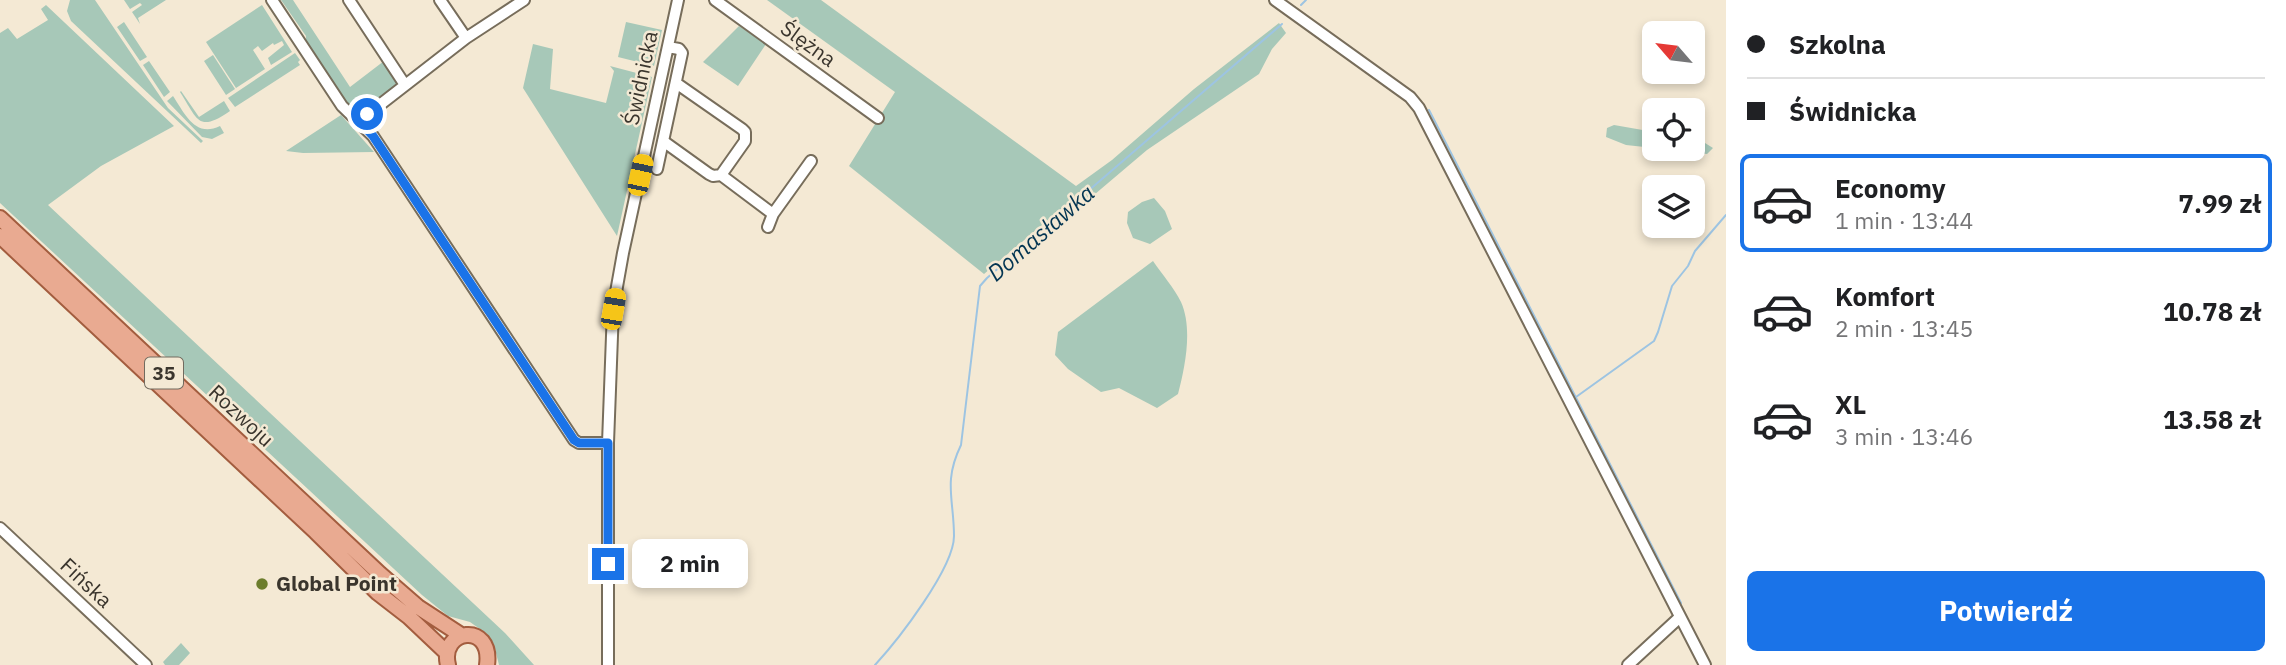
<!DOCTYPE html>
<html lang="pl">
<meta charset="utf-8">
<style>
body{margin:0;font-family:"IBM Plex Sans",sans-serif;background:#f6f6f6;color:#202124;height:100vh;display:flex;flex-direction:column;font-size:26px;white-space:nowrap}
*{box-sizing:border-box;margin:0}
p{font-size:23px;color:#757577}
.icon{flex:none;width:38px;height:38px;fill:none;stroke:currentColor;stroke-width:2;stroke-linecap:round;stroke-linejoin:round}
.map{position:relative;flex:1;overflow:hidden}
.sheet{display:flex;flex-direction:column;background:#fff;width:560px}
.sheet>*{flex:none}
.guide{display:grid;align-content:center;height:154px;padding:0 21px;background:#fff}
.needle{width:46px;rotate:298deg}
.tools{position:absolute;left:1642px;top:21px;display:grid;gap:14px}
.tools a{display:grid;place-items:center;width:63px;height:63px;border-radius:10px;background:#fff;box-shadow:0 4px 10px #0003;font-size:35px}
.end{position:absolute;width:32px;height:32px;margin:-16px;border:9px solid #1a73e8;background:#fff;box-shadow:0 0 0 4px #fff}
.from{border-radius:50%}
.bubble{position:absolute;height:49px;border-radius:10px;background:#fff;box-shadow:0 4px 10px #0003;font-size:23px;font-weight:700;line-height:49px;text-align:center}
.car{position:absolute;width:21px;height:42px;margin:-21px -10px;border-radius:9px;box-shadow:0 0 5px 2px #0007;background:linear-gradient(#f5c518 24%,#345 0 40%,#f5c518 0 76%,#345 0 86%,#f5c518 0)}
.guide b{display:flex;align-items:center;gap:24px;height:66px;font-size:26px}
.guide b+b{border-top:2px solid #e0e0e0}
.guide i{width:18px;height:18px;background:#202124}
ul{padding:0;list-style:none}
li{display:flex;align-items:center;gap:21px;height:98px;margin:0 14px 10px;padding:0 7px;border:4px solid transparent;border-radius:10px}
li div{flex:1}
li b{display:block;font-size:26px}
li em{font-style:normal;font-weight:700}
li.selected{border-color:#1a73e8}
li>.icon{width:63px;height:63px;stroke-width:1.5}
.primary-button{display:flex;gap:14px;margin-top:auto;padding:14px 21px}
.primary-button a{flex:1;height:80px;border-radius:10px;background:#1a73e8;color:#fff;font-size:28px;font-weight:700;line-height:80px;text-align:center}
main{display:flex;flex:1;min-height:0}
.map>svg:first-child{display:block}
</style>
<main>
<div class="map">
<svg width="1726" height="665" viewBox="0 0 1726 665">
<rect width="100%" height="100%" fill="#f4e9d4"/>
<path fill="#a7c8b8" d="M70 0H95L168 108 203 141 201 143 71 21 67 11Z
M124 0H166L138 18 140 24 132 12 142 5 140 3 130 9Z
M281 0H293L350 87 384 61 397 81 396 85 365 110 357 112 347 103 306 41V36Z
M767 0H821L1076 186 1112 160 1194 89 1279 23 1286 33 1272 49 1259 74 1147 150 1088 200 1081 192 984 274 849 166 895 92Z
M46 5 174 126 101 166 48 205 505 633 534 665H499L494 645 487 634 470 622 448 616 422 595 0 203V33L8 28 17 39 48 20 41 9Z
M262 5 292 52 271 65 268 58 284 45 282 41 274 45 273 43 262 51 258 46 253 50 265 69 236 88 206 42Z
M124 22 147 57 140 61 117 27Z
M626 22 662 30 654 66 618 57Z
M739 26 766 44 738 86 703 62Z
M533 44 553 49 550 89 606 103 614 71 610 66 652 77 617 236 523 88Z
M295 53 300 60 298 62 300 65 235 107 228 98Z
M213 55 235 89 226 95 204 61Z
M149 61 170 92 164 97 143 65Z
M181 91 199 117 224 101 230 111C198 133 198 120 180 92Z
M173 96C185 114 195 138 220 126L224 133 212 139 202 137 167 101Z
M341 115 374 152 303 153 286 151Z
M1614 125 1654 132V148L1626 145 1606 137 1607 128Z
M1692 140 1705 143 1713 148 1707 154 1659 149H1692Z
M1154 198 1165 211 1172 229 1150 244 1133 238 1127 223 1128 212 1142 202Z
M1153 261C1162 274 1174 288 1181 302 1193 329 1185 367 1178 394L1157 408 1119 388 1101 392 1068 369 1055 355 1058 332Z
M181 643 190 653 179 665H165L163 662Z"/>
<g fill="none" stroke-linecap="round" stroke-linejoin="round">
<path stroke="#9dc4e2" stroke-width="2" d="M1301 5 1306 0
M1429 110 1681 603
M1576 397 1654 341 1658 332 1672 286 1688 266 1695 251 1726 215
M875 665C898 640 954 568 954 536 954 499 943 482 961 445L980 286 987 278 1282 24"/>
<g stroke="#776d5b" stroke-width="14">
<path id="minor" d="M272 0 342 106 373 136 574 440 579 443H608
M349 0 405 85
M440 0 466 38
M715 0 878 118
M1275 0 1410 97 1419 108 1705 665
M359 121 466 38 524 0
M663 141 709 174 713 176 721 175 745 141V132L742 129 676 83
M657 169 682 53 679 49 668 47
M721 175 773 214
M768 227 773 214 811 161
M0 528 146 665
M608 665V443L613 309 623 253 678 0
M1628 665 1680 617"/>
</g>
<g stroke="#a35d3f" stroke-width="18">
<path id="major" d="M0 218 380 574 418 607 461 635
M0 236 316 532 378 593 409 617 447 653
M448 665C439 629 493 621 487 665"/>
</g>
<use href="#minor" stroke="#fff" stroke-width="10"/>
<use href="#major" stroke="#e9aa91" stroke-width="14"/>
</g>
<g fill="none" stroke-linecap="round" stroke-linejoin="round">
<path stroke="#1a73e8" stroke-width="9" d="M367 114 359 121 373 136 574 440 579 443H608V564"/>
</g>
<circle fill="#6c7d2c" stroke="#f4e9d4" stroke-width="2.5" cx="262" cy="584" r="7"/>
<g text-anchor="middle" stroke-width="5" stroke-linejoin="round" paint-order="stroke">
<rect fill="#f4e9d4" stroke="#726b5f" stroke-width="2" x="145" y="357.5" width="38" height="31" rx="5"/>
<g font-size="19" font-weight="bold" fill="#3a352d">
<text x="164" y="380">35</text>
</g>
<g font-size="21" fill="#3a352d" stroke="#f4e9d4">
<text transform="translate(808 44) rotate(36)" y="7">Ślężna</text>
<text transform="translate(641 78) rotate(-78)" y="7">Świdnicka</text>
<text transform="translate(241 416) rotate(43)" y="7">Rozwoju</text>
<text transform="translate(86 583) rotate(43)" y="7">Fińska</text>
</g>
<g font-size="21" font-weight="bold" fill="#3a352d" stroke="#f4e9d4" text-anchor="start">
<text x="276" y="591">Global Point</text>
</g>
<g font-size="23" font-style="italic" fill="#033552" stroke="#f4e9d4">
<text transform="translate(1041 233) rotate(-41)" y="8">Domasławka</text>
</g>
</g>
</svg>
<div class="tools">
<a><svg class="needle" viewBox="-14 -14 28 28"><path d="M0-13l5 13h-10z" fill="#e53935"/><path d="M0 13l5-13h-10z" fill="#757577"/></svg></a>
<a><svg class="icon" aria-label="locate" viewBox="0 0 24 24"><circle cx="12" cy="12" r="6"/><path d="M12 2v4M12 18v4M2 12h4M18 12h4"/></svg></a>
<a><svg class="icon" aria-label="layers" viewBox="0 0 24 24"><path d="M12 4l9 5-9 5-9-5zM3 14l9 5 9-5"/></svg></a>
</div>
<i class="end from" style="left:367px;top:114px"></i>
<i class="end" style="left:608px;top:564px"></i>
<div class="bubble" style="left:632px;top:539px;width:116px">2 min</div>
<i class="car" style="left:640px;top:175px;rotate:12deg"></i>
<i class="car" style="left:613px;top:309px;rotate:10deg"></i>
</div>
<section class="sheet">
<div class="guide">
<b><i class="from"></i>Szkolna</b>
<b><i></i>Świdnicka</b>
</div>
<ul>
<li class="selected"><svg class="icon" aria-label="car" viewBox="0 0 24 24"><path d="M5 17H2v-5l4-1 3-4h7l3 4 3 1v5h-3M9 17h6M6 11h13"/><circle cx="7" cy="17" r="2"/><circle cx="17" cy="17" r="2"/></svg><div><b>Economy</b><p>1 min · 13:44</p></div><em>7.99 zł</em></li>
<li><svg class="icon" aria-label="car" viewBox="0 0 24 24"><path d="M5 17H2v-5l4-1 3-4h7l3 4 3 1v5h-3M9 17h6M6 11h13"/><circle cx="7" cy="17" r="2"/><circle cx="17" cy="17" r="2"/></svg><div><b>Komfort</b><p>2 min · 13:45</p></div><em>10.78 zł</em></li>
<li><svg class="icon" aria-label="car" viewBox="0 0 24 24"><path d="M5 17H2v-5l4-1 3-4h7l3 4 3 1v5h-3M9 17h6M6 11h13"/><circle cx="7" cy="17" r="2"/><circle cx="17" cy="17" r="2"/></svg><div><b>XL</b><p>3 min · 13:46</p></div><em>13.58 zł</em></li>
</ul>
<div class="primary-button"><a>Potwierdź</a></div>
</section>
</main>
